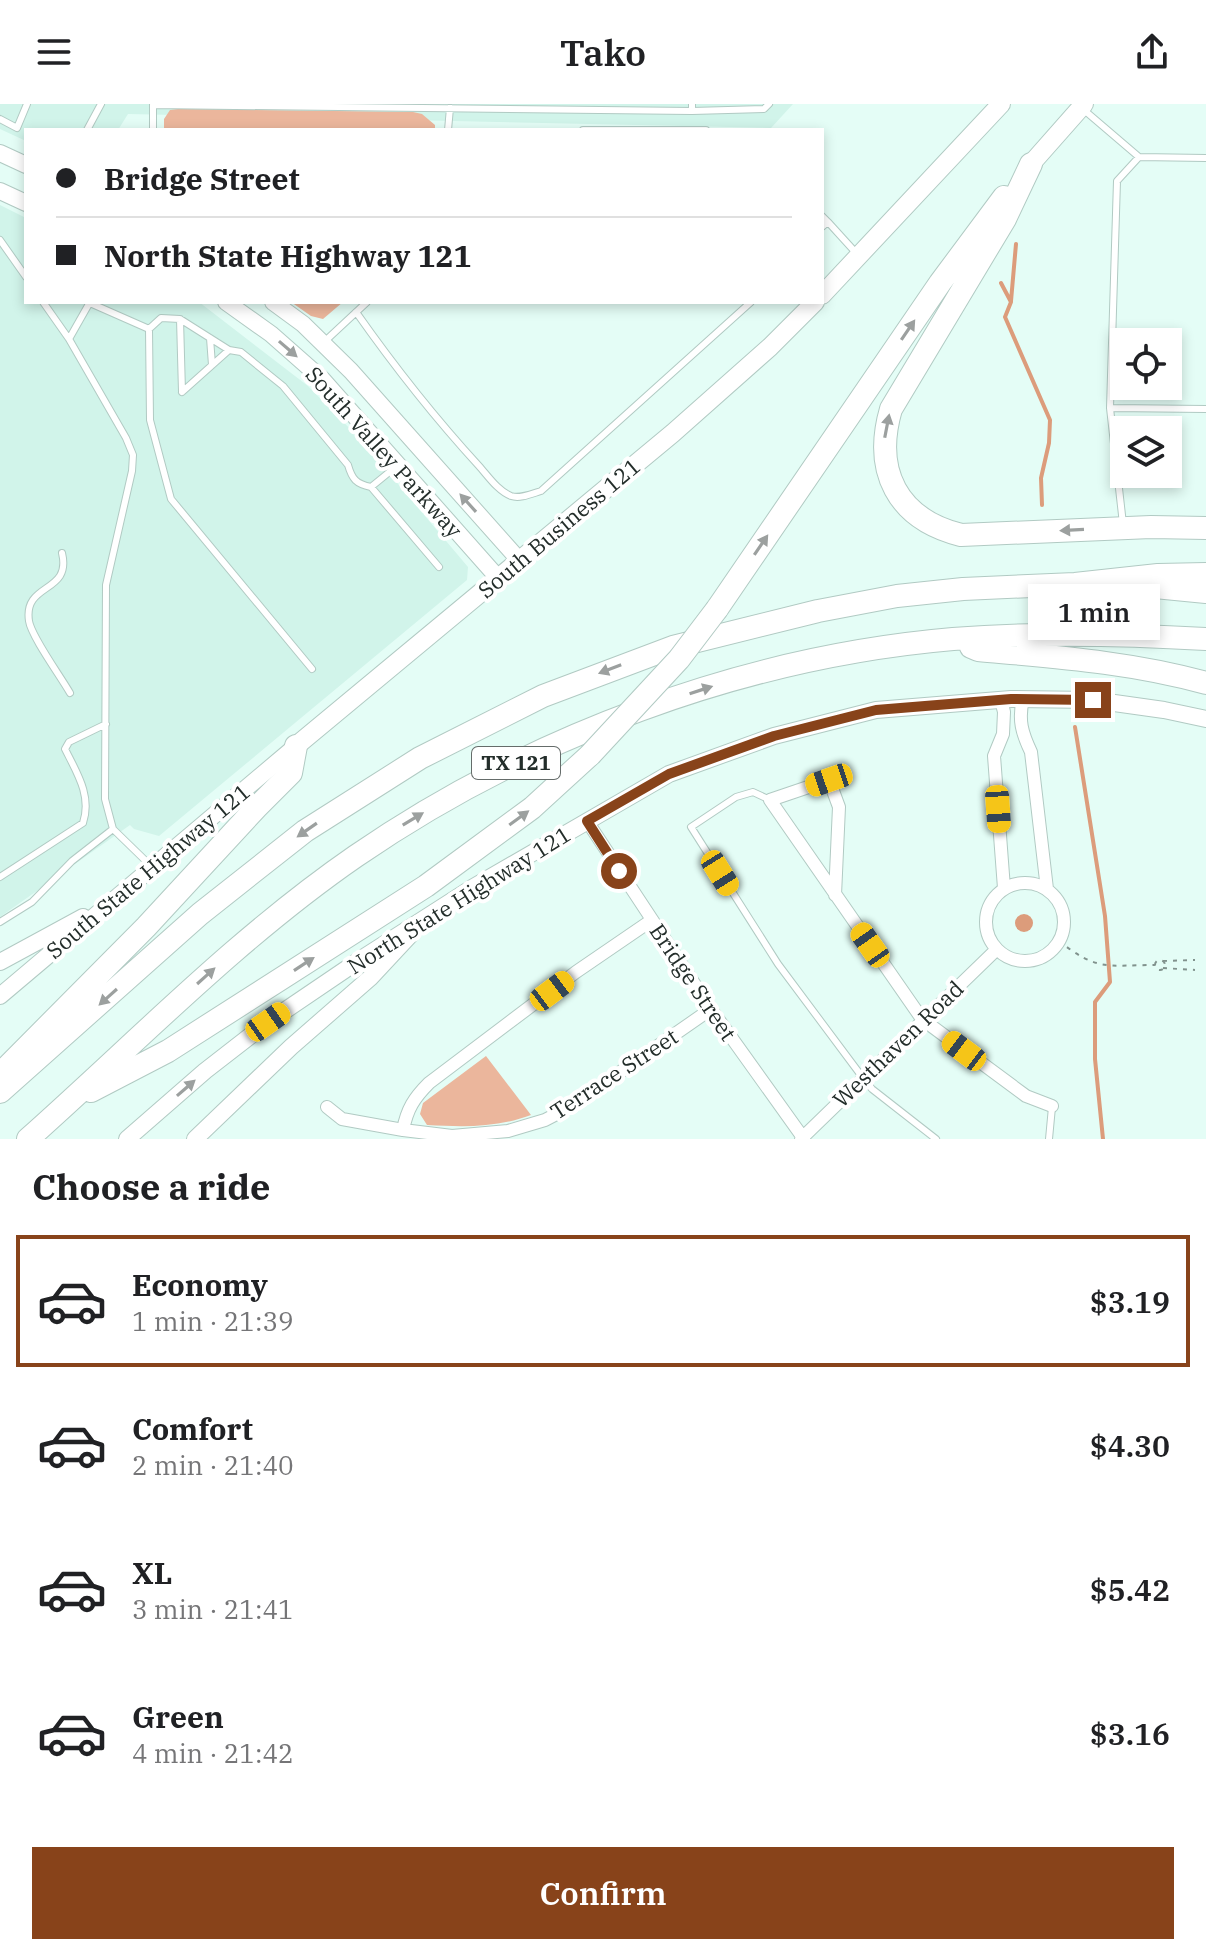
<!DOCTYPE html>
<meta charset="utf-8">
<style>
body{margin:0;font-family:"IBM Plex Serif",serif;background:#f2f2f2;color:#202124;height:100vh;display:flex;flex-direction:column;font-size:30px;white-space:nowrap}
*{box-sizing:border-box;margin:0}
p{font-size:26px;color:#757577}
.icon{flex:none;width:44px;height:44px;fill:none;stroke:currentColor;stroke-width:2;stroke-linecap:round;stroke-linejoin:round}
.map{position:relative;height:1035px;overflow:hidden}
.drawer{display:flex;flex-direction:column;background:#fff;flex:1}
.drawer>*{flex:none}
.hud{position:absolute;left:24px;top:24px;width:800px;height:176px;border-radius:0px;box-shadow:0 4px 12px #0003;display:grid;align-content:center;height:176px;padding:0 32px;background:#fff}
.tools{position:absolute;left:1110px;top:224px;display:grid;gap:16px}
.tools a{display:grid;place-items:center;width:72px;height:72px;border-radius:0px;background:#fff;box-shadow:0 4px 12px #0003;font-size:40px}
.end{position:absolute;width:36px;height:36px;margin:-18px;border:10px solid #88431a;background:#fff;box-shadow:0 0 0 4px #fff}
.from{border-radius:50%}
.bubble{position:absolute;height:56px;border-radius:0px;background:#fff;box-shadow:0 4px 12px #0003;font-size:26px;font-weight:600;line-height:56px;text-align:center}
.car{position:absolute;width:24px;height:48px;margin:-24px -12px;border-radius:10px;box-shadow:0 0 6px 2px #0007;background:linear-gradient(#f5c518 24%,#345 0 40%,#f5c518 0 76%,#345 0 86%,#f5c518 0)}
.hud b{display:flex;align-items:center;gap:28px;height:76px;font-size:30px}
.hud b+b{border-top:2px solid #e0e0e0}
.hud i{width:20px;height:20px;background:#202124}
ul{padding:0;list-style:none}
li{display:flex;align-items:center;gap:24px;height:132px;margin:0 16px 12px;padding:0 16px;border:4px solid transparent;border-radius:0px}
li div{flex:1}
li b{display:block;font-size:30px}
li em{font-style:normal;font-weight:600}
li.selected{border-color:#88431a}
li>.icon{width:72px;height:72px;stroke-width:1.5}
h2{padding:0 32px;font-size:36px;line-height:96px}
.cta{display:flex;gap:16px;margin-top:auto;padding:16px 32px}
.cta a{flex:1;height:92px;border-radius:0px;background:#88431a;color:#fff;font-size:32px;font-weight:600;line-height:92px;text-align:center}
header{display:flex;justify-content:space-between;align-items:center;height:104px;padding:0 32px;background:#fff;font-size:36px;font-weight:600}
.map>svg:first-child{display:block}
</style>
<header><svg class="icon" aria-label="menu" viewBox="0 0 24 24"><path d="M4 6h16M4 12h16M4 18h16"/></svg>Tako<svg class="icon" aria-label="share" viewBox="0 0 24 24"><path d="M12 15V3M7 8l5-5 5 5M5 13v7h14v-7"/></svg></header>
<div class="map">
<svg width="1206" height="1035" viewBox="0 0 1206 1035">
<rect width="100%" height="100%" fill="#e4fdf6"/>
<path fill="#d1f4ea" d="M0 0H793L771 24 128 10 118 26H26V37L0 25Z
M0 101 26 114V198H199L308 282 361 336 468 463 467 476 159 732 134 725 130 721 0 813Z"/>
<path fill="#ebb69c" d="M178 5 413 8 422 10 435 21V26H164V15L170 6Z
M291 198H343L323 215 311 212Z
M486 952 531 1011C496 1024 464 1023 427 1021L420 1010 423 999Z"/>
<path fill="#dc9c7b" d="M1015 819a9 9 0 1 1 18 0a9 9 0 1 1-18 0Z"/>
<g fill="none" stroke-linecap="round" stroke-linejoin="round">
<path stroke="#dc9c7b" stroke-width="4" d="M1001 179 1011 198 1005 213 1050 316 1049 339 1041 374 1042 401
M1011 197 1016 140
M1075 623 1105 812 1110 878 1095 898V955L1103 1035"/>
<g stroke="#b1cac3" stroke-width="8">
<path id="service" d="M692 0V7L764 5 769 0
M1084 6 1139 53
M0 15 17 24 27 0
M87 26 101 0
M153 26V1L692 7
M448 26 450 4
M583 26H706
M1206 54 1139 53 1117 77 1110 304 1206 305
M822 112 828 118 822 123
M828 118 858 151
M0 136 26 173
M43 198 69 235
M90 198 69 235 126 334 133 351 132 367 106 481 105 695 113 725 150 761
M90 199 149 225 150 316 171 395 312 565
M356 208C394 262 435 314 479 362 488 372 498 387 511 392 520 395 531 390 541 387L751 198
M180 215 182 288
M149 225 161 214 180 215 229 246 241 248 283 282 348 361C352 375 356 380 371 383L398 361
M210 234 212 261
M323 239 367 198
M182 288 229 246
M1110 304 1123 420
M371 383 439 463
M62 449C72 490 23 478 29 517 31 532 61 573 70 589
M770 696 753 688 736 693 691 723 778 860 863 974 872 985 936 1035
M0 773 83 719C92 692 77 669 65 645L69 638 106 620
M0 818 32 798 72 757 113 725
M1049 1035 1052 1003"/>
</g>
<g stroke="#b1cac3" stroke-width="14">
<path id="minor" d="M1023 595C1018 616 1022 629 1031 648L1047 785
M1001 596 1004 608 1003 630 994 652 1004 784
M587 717 711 905 804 1035
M986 818a39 39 0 1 1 78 0a39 39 0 1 1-78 0Z
M835 791 839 703 829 676 770 696 922 915 1026 992 1052 1002
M327 1003 342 1015 403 1026 452 1032 508 1027 545 1016 570 1003 711 905
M403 1026C407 1005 414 994 429 979L576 868 652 816
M801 1035 996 846"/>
</g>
<g stroke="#b1cac3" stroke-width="18">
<path id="secondary" d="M0 49 26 61
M0 87 26 99
M226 198 271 230 322 275 499 475
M273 198 303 220 351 267 520 457
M0 858 83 813
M0 892 296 642
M127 1035 205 967 268 918 358 857 472 784 669 670 774 632 876 606 1011 595 1093 596 1164 606 1206 615
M195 1035 291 943 370 874 411 830"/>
</g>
<g stroke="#b1cac3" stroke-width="20">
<path id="primary" d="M1031 60 1084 0
M822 191 1001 0
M296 642 673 329 770 243 815 198"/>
</g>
<g stroke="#b1cac3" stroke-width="24">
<path id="motorway" d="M1031 60 1005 115 891 305C873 367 897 415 961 431L1151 423 1206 424
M1155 483 1206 488
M717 505 940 179 1004 93
M971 543 978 546C1055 553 1131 558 1206 579
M3 967 146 823 256 704 291 669 296 642
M91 987 168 947 426 782 532 704 590 651
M0 988 200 810 305 727 420 654 543 592 673 543 818 507 897 492 963 485 1075 480 1158 471 1206 470
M28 1035C136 939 237 834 356 752 529 633 743 553 953 535 1037 528 1121 530 1206 535"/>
</g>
<path stroke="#81928d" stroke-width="2" stroke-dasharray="4 6" stroke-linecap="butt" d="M1059 837C1098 868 1108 861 1155 861
M1155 861a5 5 0 1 1 10 0a5 5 0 1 1-10 0Z
M1163 857 1195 856
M1163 864 1195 866"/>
<use href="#service" stroke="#fff" stroke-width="6"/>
<use href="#minor" stroke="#fff" stroke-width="12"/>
<use href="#secondary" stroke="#fff" stroke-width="16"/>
<use href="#primary" stroke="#fff" stroke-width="18"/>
<use href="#motorway" stroke="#fff" stroke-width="22"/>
<g stroke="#b1cac3" stroke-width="24" stroke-linecap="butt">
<path id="motorway-bridge" d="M590 651 679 555 717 505"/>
</g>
<use href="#motorway-bridge" stroke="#fff" stroke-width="22"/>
</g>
<defs><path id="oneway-solid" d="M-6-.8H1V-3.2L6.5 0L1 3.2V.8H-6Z" transform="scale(2)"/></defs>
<g fill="#9ca09f">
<use href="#oneway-solid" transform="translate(908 226) rotate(-56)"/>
<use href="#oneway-solid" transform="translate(288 245) rotate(41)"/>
<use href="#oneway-solid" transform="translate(887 322) rotate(-79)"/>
<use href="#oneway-solid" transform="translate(468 399) rotate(-132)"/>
<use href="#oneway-solid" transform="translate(1072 426) rotate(177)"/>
<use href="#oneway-solid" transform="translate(761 441) rotate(-56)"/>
<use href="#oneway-solid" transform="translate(610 565) rotate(159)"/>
<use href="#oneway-solid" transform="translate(701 586) rotate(-18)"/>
<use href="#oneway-solid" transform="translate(519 714) rotate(-36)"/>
<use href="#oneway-solid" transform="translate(413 715) rotate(-31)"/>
<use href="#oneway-solid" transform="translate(307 726) rotate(145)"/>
<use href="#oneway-solid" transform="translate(304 860) rotate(-33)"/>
<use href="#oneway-solid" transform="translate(206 872) rotate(-42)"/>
<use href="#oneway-solid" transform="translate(108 893) rotate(138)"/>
<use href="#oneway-solid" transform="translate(186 984) rotate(-41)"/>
</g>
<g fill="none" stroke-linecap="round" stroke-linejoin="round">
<path stroke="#88431a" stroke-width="10" d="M619 767 587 717 669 670 774 632 876 606 1011 595 1093 596"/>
</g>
<g text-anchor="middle" stroke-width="8" stroke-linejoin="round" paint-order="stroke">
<rect fill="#fff" stroke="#656c6a" stroke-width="2" x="472" y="643" width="88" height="32" rx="6"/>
<g font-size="20" font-weight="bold" fill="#232d2a">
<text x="516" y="666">TX 121</text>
</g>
<g font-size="22" fill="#232d2a" stroke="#fff">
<text transform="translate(384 348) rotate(48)" y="8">South Valley Parkway</text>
<text transform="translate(559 424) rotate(-40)" y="8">South Business 121</text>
<text transform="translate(148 767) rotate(-40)" y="8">South State Highway 121</text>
<text transform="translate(459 796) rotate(-32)" y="8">North State Highway 121</text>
<text transform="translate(693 878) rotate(56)" y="8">Bridge Street</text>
<text transform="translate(898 940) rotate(-44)" y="8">Westhaven Road</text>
<text transform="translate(614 970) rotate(-33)" y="8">Terrace Street</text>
</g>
</g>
</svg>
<div class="tools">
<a><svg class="icon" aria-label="locate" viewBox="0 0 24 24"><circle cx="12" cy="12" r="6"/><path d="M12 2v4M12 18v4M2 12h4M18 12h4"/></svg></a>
<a><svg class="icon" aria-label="layers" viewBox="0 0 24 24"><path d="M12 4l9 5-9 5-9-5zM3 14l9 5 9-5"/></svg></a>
</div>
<i class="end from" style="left:619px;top:767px"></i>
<i class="end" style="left:1093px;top:596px"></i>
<div class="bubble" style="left:1028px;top:480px;width:132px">1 min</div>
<i class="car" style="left:829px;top:676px;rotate:251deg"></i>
<i class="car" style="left:998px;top:705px;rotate:176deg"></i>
<i class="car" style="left:720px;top:769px;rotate:148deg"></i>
<i class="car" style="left:870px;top:841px;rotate:325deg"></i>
<i class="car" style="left:552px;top:887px;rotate:53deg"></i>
<i class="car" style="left:268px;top:918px;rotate:55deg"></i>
<i class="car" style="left:964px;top:947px;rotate:307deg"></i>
<div class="hud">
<b><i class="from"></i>Bridge Street</b>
<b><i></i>North State Highway 121</b>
</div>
</div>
<section class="drawer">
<h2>Choose a ride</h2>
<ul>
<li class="selected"><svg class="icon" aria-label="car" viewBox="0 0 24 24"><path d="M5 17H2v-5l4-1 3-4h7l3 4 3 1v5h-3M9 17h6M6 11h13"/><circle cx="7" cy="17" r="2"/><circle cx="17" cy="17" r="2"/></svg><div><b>Economy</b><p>1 min · 21:39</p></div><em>$3.19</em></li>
<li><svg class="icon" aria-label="car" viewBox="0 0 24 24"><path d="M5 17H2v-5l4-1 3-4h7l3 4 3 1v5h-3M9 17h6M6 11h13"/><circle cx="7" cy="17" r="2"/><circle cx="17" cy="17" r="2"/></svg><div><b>Comfort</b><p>2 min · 21:40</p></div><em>$4.30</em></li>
<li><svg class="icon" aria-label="car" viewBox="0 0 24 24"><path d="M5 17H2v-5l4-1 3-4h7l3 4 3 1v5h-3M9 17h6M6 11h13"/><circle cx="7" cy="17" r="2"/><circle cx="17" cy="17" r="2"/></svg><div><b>XL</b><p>3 min · 21:41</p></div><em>$5.42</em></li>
<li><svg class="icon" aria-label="car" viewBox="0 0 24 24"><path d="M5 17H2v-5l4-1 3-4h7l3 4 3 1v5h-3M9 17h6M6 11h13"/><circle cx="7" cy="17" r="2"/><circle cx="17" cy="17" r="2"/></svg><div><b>Green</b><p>4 min · 21:42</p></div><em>$3.16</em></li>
</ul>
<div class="cta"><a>Confirm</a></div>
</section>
